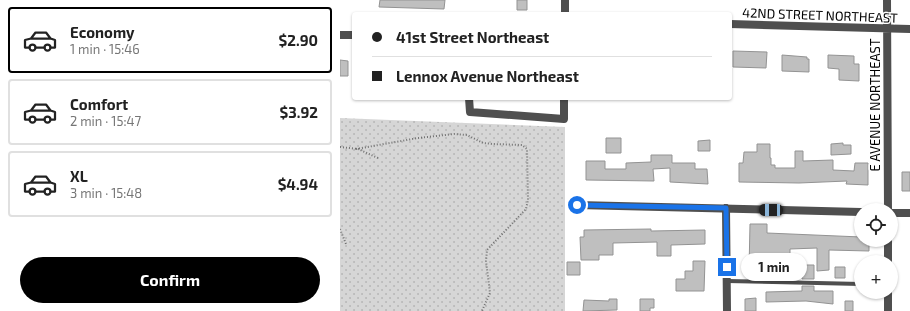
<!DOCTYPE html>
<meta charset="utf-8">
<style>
body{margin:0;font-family:"Exo 2",sans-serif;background:#f6f6f6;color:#222;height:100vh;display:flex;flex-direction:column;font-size:15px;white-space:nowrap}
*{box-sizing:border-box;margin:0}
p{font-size:13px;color:#767676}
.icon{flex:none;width:22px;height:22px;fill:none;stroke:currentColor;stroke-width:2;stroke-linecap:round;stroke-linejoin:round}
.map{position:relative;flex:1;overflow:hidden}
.drawer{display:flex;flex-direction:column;background:#fff;width:340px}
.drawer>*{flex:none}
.hud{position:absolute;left:12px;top:12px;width:380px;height:88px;border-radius:4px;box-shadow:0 1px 3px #0004;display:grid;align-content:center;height:88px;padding:0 20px;background:#fff}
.fabs{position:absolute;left:514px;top:203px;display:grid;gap:8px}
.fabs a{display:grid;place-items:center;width:44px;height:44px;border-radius:50%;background:#fff;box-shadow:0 1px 3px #0004;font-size:20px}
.end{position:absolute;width:18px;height:18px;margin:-9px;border:5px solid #1a73e8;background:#fff;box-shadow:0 0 0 2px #fff}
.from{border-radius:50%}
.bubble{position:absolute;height:28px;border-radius:14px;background:#fff;box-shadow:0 1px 3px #0004;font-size:13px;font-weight:700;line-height:28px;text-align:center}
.car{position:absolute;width:12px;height:24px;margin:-12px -6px;border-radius:5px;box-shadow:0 0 3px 1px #0007;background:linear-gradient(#222 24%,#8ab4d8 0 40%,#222 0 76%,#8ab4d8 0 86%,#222 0)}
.hud b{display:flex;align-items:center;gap:14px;height:38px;font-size:15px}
.hud b+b{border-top:1px solid #e0e0e0}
.hud i{width:10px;height:10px;background:#222}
ul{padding:7px 0 0;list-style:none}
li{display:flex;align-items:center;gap:12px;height:66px;margin:0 8px 6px;padding:0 12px;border:2px solid #e0e0e0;border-radius:4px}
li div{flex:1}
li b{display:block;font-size:15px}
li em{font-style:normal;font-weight:700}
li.on{border-color:#000}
li>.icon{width:36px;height:36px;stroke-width:1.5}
.action{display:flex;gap:8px;margin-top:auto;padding:8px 20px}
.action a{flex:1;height:46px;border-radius:24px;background:#000;color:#fff;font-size:16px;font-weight:700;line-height:46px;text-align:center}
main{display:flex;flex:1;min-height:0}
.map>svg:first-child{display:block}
</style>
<main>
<section class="drawer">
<ul>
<li class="on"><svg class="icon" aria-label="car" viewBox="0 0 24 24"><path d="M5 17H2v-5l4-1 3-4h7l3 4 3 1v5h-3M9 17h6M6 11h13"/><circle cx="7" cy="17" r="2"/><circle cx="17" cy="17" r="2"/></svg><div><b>Economy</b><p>1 min · 15:46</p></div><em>$2.90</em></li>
<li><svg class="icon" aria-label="car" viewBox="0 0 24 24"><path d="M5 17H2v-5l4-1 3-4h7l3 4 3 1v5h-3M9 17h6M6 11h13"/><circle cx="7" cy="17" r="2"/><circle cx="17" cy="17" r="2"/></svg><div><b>Comfort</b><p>2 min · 15:47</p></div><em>$3.92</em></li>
<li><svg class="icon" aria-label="car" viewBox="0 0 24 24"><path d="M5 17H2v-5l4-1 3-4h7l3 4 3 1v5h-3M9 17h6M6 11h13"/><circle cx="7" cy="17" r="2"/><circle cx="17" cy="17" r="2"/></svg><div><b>XL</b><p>3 min · 15:48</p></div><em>$4.94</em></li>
</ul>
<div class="action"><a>Confirm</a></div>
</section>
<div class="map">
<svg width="570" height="311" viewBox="0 0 570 311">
<defs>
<pattern id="grass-dots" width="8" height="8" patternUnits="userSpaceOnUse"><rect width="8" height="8" fill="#d6d6d6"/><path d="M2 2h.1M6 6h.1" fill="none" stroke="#b6b6b6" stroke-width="1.8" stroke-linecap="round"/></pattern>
</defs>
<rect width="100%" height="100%" fill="#fff"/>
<path fill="url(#grass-dots)" d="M0 118 225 127V311H0Z"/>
<path fill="#bfbfbf" stroke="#939393" d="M40 0H105L104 9 39 7Z
M177 0H187V10H177Z
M393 51 427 52 426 68 393 67Z
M442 55 467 57V59H469V72L442 71Z
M488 55 514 56V64H519V81L499 80V69L488 68Z
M0 60 8 61V76H0Z
M266 138H281V153H266Z
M370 140V151H358V141Z
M503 143V145H511V154L491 155V144Z
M417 144H430V158H431V165H435V168H455V151H463V161L493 160V170L514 171 515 163H528V185L506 184 507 181 459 183 399 182V163H403L404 152H417Z
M311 155H332V163H355V169H367L368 184 330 182V168L313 169 314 181 246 180V161H265V169H286V163L311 162Z
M562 172H570V191H562Z
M410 224H427V233L521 237V240H529V251L489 250V270L477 271V248L450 249V265H474V279H462V275H427V270H409Z
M311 229V231L365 230V244L331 245V256H317V242L273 243V255H259V260H241L240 237H244V230Z
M353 261H365L364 291H336V279H345V271H353Z
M227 262H240V275H227Z
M495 267H505V278H495Z
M462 286H474V291H493V304L466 301 426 302V292L462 291Z
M416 298V311H405V299Z
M269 299H277V310L243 311 244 300 269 301Z
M300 299H314V308H310V311H300Z
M505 301H513V311H505Z"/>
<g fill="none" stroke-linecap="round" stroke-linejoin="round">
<path stroke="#717171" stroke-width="2" stroke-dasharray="1 2" stroke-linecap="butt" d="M0 147 18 149 38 158
M16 149 78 138 114 134 127 135 143 143 153 144 182 145 187 149 188 200 186 209 147 250 146 261 150 293 142 311
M0 229 6 244"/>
<path stroke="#4f4f4f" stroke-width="4" d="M387 281 521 284"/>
<path stroke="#4f4f4f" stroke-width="8" d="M547 0 548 210
M225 14V0
M390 24 570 29
M0 35H14
M129 98 130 112 224 119V98
M237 205 521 212
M386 208 387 311
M551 213H570
M548 240V262
M548 292V311"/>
</g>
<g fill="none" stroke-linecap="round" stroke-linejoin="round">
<path stroke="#1a73e8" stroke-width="5" d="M237 205 386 208 387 267"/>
</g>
<g text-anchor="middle" stroke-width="3" stroke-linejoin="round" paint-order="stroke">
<g font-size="13" fill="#000" stroke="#fff">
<text transform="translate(480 15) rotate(2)" y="5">42ND STREET NORTHEAST</text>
<text transform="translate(535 105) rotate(-90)" y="5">E AVENUE NORTHEAST</text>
</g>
</g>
</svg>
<div class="fabs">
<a><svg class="icon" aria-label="locate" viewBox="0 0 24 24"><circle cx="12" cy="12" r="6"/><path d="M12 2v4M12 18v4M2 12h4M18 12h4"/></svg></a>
<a>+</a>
</div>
<i class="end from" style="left:237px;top:205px"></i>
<i class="end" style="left:387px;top:267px"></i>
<div class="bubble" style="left:401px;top:253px;width:66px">1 min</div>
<i class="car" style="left:431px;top:210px;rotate:271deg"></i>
<div class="hud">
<b><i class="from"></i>41st Street Northeast</b>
<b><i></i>Lennox Avenue Northeast</b>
</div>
</div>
</main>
